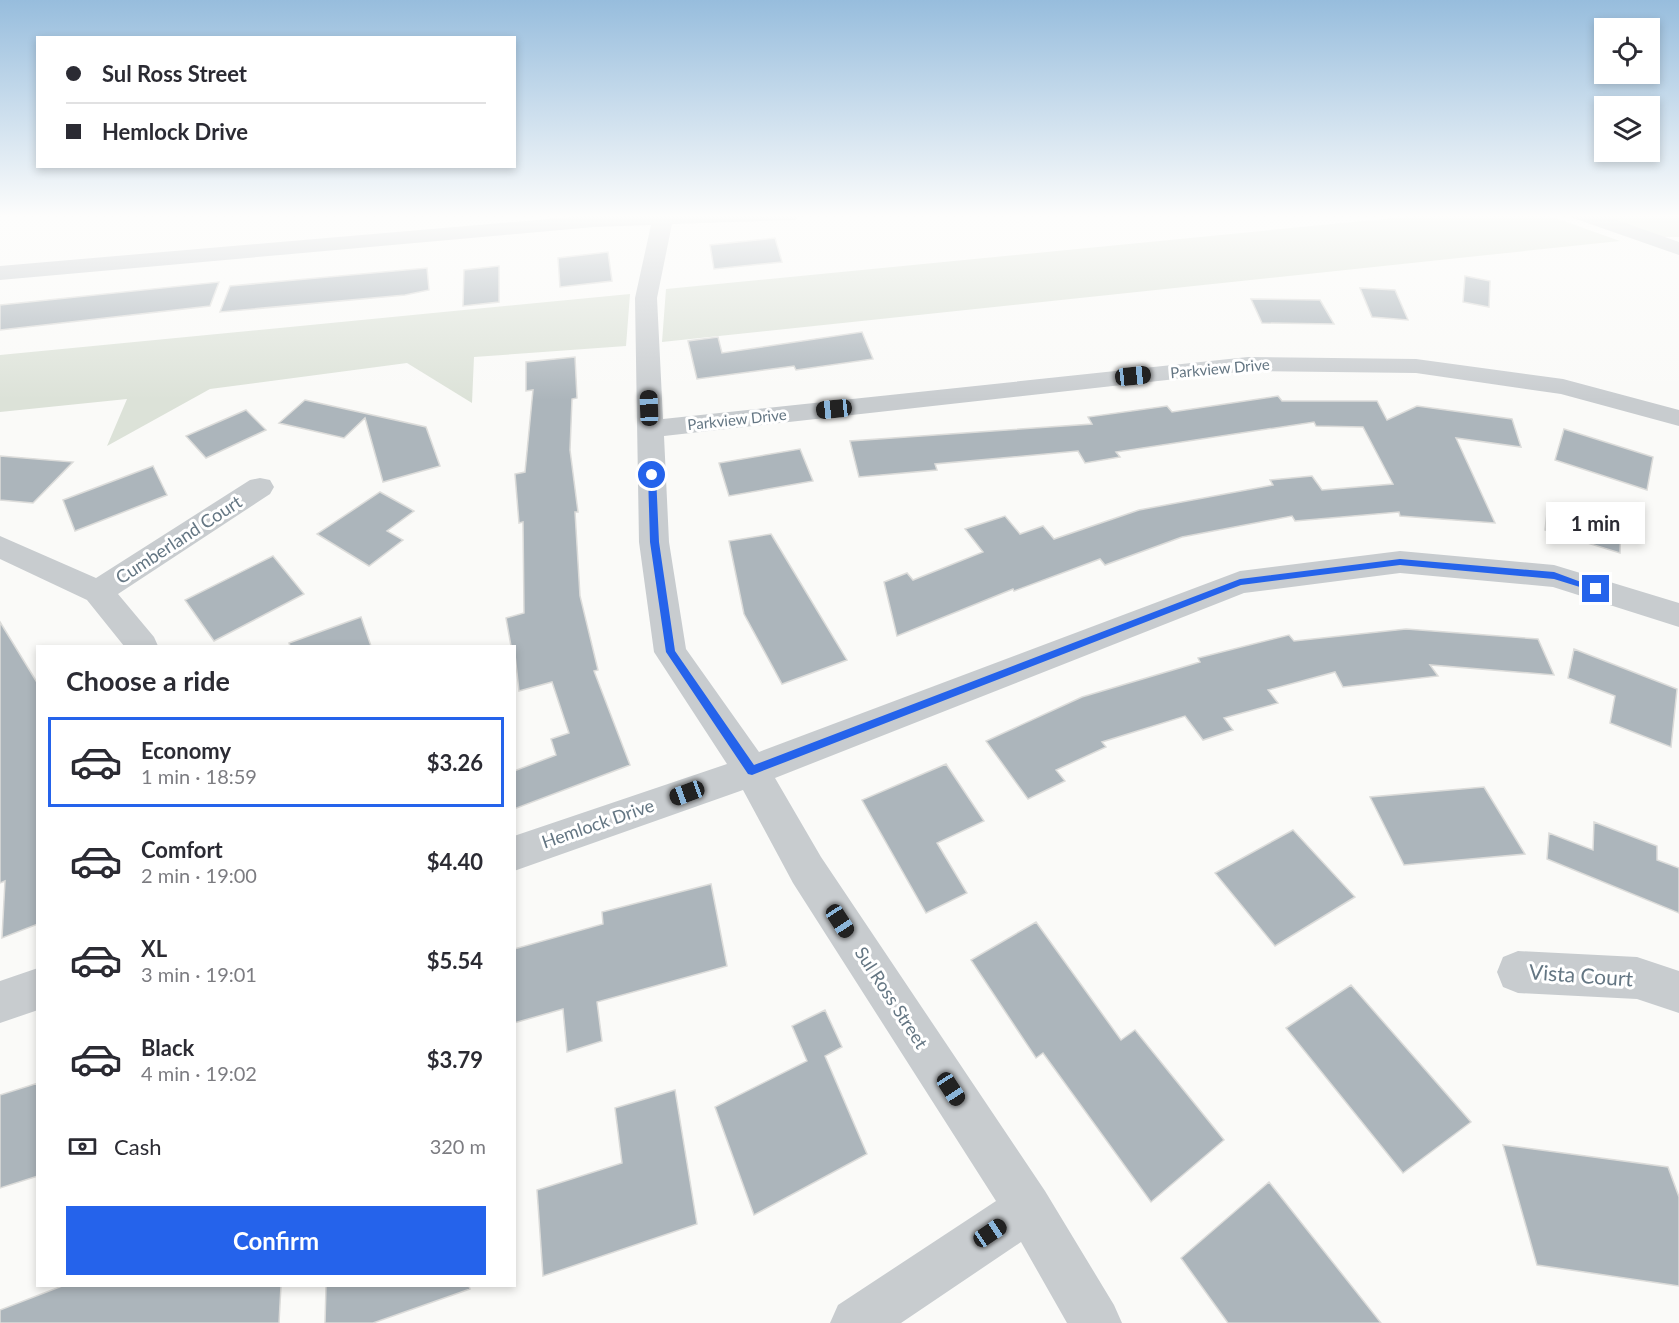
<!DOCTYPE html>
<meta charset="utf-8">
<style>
body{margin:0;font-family:Lato,sans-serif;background:#f2f2f3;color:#2b2b33;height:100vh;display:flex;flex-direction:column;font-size:22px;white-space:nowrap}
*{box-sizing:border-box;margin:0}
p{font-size:20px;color:#7c7c81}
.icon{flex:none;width:33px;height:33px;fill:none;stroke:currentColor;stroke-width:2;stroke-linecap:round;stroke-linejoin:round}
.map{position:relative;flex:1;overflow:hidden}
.details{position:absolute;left:36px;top:645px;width:480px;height:642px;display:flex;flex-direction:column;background:#fff;border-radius:0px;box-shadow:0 3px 9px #0003}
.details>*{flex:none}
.hud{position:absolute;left:36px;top:36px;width:480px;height:132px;border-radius:0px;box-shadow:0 3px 9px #0003;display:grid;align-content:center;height:132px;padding:0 30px;background:#fff}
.buttons{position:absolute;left:1594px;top:18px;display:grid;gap:12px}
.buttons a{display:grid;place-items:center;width:66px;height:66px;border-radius:0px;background:#fff;box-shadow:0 3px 9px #0003;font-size:30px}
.end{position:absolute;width:27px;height:27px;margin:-14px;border:8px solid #2563eb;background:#fff;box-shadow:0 0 0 3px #fff}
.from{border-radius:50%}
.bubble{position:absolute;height:42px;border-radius:0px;background:#fff;box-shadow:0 3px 9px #0003;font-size:20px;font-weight:700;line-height:42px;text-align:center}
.car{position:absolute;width:18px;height:36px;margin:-18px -9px;border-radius:8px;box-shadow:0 0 4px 2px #0007;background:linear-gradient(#222 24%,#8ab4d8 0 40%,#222 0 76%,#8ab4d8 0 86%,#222 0)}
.hud b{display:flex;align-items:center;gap:21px;height:57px;font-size:22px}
.hud b+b{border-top:2px solid #e1e1e2}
.hud i{width:15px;height:15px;background:#2b2b33}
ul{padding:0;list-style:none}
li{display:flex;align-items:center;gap:18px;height:90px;margin:0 12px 9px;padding:0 18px;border:3px solid transparent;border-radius:0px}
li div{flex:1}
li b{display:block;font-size:22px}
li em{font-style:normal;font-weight:700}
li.selected{border-color:#2563eb}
li>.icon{width:54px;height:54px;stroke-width:1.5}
h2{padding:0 30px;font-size:27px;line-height:72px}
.pay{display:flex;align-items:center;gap:15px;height:66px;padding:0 30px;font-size:22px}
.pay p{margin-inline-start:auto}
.primary-button{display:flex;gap:12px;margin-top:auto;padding:12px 30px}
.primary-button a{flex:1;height:69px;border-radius:0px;background:#2563eb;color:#fff;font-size:24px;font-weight:700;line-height:69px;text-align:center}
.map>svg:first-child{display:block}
</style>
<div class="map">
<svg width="1679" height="1323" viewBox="0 0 1679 1323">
<rect width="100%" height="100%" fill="#fafaf8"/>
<path fill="#dce2d8" d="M1544 214 1620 241 662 342 666 289 1425 215Z
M1594 214H1679V237H1659Z
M630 294 626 346 474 357 472 403 407 363 210 389 107 446 127 399 0 412V355Z"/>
<path fill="#acb5bb" stroke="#dcdcda" stroke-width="1.5" d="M775 238 782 262 714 269 710 245Z
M608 252 612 281 560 287 558 258Z
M499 266V302L463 306 464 270Z
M427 268 429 290 405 295 220 312 230 286Z
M1465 276 1490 281 1489 307 1463 302Z
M219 282 210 306 0 330V305Z
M1360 288 1395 290 1408 320 1372 317Z
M1251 299 1320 300 1334 324 1262 323Z
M862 332 873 359 796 370 794 366 697 379 688 341 718 337 722 353Z
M575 357 577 398 572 399 570 450 578 512H575L580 596 598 670 594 671 630 765 514 809V771L556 755 551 739 569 733 552 682 519 691 514 646H511L506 618 524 613 523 522 519 523 515 474 525 472 533 390 526 391V362Z
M1278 396 1282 401H1377L1387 420 1417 406 1512 419 1521 447 1456 438 1495 523 1400 516 1399 512 1295 521 1292 516 1182 537 1105 565 1100 559 1014 591 1013 589 897 636 884 582 907 573 913 580 983 552 965 529 1005 516 1020 534 1043 526 1054 539 1139 510 1273 485 1270 480 1312 476 1322 490 1393 484 1363 427 1316 426 1314 422 1116 452 1120 457 1085 463 1078 451 935 464 937 470 859 477 850 441 1092 424 1088 417 1167 406 1172 412Z
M305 400 426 427 440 466 383 482 365 418 344 438 279 423Z
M246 410 266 430 206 458 186 436Z
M1564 429 1653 457 1647 490 1555 460Z
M800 449 813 481 729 496 719 463Z
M0 456 73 462 33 503 0 500Z
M153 466 167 495 75 531 63 500Z
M380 492 414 511 387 531 403 540 369 566 317 534Z
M1548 504 1621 525 1620 553 1545 530Z
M771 534 847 660 782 684 744 614 729 541Z
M273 556 304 594 214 641 185 600Z
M361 617 371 646H290L289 643Z
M0 622 38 684V924L2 938 5 881 0 883Z
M1406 629 1538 639 1554 675 1430 665 1438 676 1343 687 1335 672 1268 690 1278 703 1224 718 1233 730 1203 740 1185 716 1102 742 1106 747 1056 770 1065 781 1028 799 986 741 1082 697 1200 662 1198 658 1289 635 1294 641Z
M1574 649 1677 689 1671 747 1610 723 1615 696 1568 678Z
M946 764 984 821 937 843 967 893 926 913 862 800Z
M1484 787 1525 854 1404 865 1370 797Z
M1594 822 1657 846V860L1679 868V913L1547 859 1549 833 1593 850Z
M1293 830 1355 897 1275 946 1215 873Z
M711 884 727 966 597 1002 602 1041 567 1052 563 1009 514 1023V949L603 924 602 912Z
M1036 922 1121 1040 1135 1030 1224 1140 1151 1202 1043 1053 1036 1058 971 960Z
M1351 985 1471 1122 1403 1173 1286 1028Z
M825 1010 842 1047 825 1056 867 1154 754 1215 715 1107 807 1061 792 1026Z
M38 1083V1176L0 1188V1095Z
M675 1090 697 1224 543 1276 537 1190 622 1163 615 1108Z
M1503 1145 1668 1167 1679 1197V1286L1537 1265Z
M1269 1182 1381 1323H1228L1181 1258Z
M62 1286H281L279 1323H0V1310Z
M326 1286H469L470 1289 373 1323H325Z"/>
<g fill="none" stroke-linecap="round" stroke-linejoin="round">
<path fill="#c8cccf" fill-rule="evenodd" d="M805 214 795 220 672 224 657 298 663 419 1248 357 1416 359 1563 379 1679 410V426L1561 394 1416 373 1248 371 664 436 669 542 686 649 759 752 1240 571 1400 551 1554 565 1679 603V627L1553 587 1400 573 1244 593 775 778 821 857 1045 1191 1114 1305 1122 1323H1067L1021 1242 901 1323H830L838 1305 996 1201 793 883 743 790 514 871V836L727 764 654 652 639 542 635 298 651 225 594 227 0 280V266L594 215Z
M1570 214H1600L1679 242V255L1573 218Z
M260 478 270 480 274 487 270 494 118 594 154 637 158 646H124L87 600 0 559V536L96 578 250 480Z
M1518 951 1637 957 1679 971V1013L1637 999 1518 993 1503 987 1497 972 1503 957Z
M38 968V1010L0 1023V981Z"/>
</g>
<linearGradient id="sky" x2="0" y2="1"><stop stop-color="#97bddd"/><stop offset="0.54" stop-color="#fdfdfc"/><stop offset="1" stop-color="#fdfdfc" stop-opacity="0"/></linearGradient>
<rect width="1679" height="400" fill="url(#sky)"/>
<path fill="#2563eb" d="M652 472 656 475 659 542 675 651 754 765 1240 579 1400 559 1554 572 1600 589 1596 592 1554 579 1400 565 1241 585 752 775 748 774 666 652 650 542 648 475Z"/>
<g text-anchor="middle" stroke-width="6" stroke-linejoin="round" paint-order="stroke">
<g font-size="15" fill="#647683" stroke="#fff">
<text transform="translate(1220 369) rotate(-5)" y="5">Parkview Drive</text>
<text transform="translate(737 420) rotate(-6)" y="5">Parkview Drive</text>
</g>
<g font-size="18" fill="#647683" stroke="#fff">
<text transform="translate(179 540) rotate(-33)" y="6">Cumberland Court</text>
<text transform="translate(598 824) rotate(-19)" y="6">Hemlock Drive</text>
<text transform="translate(891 998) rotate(57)" y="6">Sul Ross Street</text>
</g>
<g font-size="21" fill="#647683" stroke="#fff">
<text transform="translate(1581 976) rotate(4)" y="7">Vista Court</text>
</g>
</g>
</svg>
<div class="buttons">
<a><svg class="icon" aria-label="locate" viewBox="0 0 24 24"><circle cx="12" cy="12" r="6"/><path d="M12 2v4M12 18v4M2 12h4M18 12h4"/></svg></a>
<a><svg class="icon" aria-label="layers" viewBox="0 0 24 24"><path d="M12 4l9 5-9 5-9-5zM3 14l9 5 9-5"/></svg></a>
</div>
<i class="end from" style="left:652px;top:475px"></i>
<i class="end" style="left:1596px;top:589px"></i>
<div class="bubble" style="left:1546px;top:502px;width:99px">1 min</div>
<i class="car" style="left:1133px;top:376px;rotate:84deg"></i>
<i class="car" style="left:649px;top:408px;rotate:358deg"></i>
<i class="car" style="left:834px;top:409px;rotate:264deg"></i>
<i class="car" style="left:687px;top:793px;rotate:250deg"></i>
<i class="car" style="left:840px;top:921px;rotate:147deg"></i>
<i class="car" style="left:951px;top:1089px;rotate:147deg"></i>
<i class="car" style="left:990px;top:1233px;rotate:56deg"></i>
<div class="hud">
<b><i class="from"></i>Sul Ross Street</b>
<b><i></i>Hemlock Drive</b>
</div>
<section class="details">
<h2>Choose a ride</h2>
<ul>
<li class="selected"><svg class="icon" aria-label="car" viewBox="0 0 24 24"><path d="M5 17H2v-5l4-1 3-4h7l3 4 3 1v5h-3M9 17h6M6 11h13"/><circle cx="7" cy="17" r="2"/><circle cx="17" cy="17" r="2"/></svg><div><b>Economy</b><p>1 min · 18:59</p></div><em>$3.26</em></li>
<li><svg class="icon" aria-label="car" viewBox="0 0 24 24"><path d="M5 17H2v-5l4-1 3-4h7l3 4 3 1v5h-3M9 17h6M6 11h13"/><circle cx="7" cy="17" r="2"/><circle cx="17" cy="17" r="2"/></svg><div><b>Comfort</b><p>2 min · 19:00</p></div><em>$4.40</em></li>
<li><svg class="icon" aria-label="car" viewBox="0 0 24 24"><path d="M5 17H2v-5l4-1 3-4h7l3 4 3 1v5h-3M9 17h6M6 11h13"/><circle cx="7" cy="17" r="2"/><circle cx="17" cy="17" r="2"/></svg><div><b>XL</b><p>3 min · 19:01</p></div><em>$5.54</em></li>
<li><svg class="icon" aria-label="car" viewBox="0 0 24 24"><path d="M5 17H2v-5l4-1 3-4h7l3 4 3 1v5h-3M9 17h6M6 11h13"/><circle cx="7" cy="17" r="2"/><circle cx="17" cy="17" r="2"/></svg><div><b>Black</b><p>4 min · 19:02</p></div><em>$3.79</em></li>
</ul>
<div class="pay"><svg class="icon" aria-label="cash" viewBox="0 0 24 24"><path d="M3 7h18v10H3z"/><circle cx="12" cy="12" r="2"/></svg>Cash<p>320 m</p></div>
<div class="primary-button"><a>Confirm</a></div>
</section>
</div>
